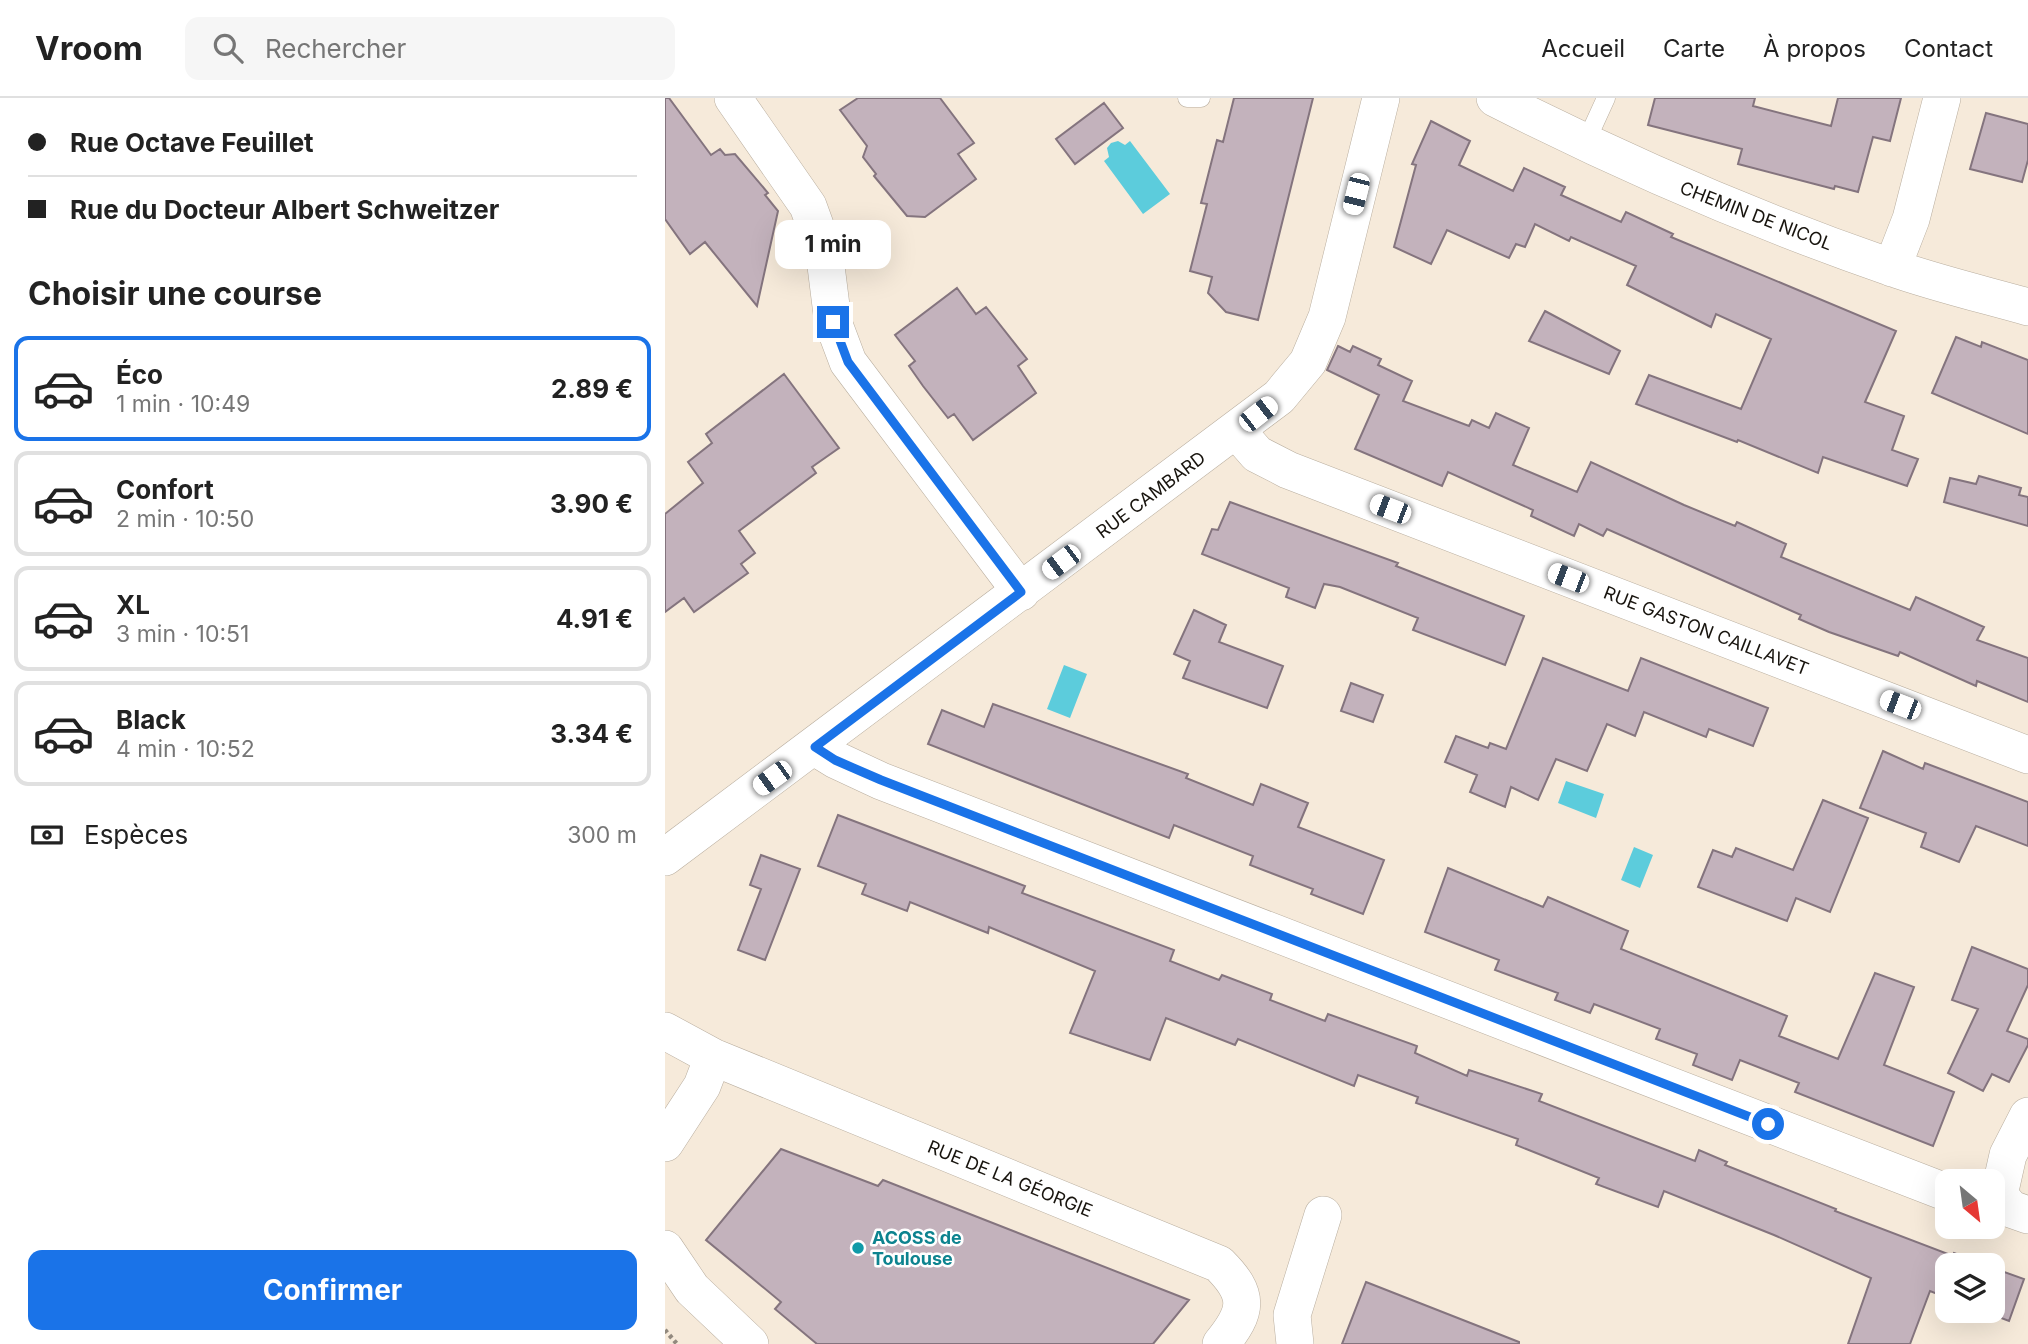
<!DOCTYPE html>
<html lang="fr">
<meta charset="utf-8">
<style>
body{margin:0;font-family:Inter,sans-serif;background:#f6f6f6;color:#222;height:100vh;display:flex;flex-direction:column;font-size:26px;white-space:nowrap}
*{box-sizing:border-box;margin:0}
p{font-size:23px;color:#767676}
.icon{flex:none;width:38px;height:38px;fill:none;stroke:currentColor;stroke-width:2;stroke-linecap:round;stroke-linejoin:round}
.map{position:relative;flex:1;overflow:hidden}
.side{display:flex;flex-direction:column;background:#fff;width:665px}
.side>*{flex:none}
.guide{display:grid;align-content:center;height:154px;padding:0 28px;background:#fff}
.needle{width:46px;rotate:151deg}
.buttons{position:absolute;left:1270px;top:1071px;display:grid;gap:14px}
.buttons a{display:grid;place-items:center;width:70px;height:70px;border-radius:14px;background:#fff;box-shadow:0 7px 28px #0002;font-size:35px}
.end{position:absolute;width:32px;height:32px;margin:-16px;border:9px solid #1a73e8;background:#fff;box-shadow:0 0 0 4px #fff}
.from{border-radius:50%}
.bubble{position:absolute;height:49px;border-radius:14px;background:#fff;box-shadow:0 7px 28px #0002;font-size:23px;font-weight:700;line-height:49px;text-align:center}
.car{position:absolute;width:21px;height:42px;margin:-21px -10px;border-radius:9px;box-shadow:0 0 5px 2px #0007;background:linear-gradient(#fff 24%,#345 0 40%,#fff 0 76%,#345 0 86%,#fff 0)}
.guide b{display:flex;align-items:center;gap:24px;height:66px;font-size:26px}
.guide b+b{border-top:2px solid #e0e0e0}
.guide i{width:18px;height:18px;background:#222}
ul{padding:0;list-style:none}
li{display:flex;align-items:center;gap:21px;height:105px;margin:0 14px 10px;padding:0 14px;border:4px solid #e0e0e0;border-radius:14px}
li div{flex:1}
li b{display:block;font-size:26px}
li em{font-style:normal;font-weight:700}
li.selected{border-color:#1a73e8}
li>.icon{width:63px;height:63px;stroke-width:1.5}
h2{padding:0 28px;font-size:32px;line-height:84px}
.pay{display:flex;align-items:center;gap:18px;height:77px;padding:0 28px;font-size:26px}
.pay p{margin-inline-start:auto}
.cta{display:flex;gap:14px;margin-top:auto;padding:14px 28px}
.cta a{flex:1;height:80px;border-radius:14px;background:#1a73e8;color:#fff;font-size:28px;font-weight:700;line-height:80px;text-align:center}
header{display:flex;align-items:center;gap:42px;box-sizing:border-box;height:98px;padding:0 35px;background:#fff;border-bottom:2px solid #e0e0e0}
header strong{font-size:33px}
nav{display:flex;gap:38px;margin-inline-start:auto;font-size:24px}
.search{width:490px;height:63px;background:#f6f6f6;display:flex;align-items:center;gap:18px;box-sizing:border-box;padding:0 24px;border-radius:14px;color:#767676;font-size:26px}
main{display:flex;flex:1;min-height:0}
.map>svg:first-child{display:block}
</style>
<header>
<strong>Vroom</strong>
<div class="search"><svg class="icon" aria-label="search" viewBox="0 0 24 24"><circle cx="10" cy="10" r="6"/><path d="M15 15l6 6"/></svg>Rechercher</div>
<nav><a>Accueil</a><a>Carte</a><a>À propos</a><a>Contact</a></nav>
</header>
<main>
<section class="side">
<div class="guide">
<b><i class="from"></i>Rue Octave Feuillet</b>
<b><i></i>Rue du Docteur Albert Schweitzer</b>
</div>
<h2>Choisir une course</h2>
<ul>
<li class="selected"><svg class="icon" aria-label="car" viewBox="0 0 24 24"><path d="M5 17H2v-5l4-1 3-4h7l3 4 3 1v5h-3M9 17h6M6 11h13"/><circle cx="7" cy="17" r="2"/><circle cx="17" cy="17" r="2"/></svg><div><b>Éco</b><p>1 min · 10:49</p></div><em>2.89 €</em></li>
<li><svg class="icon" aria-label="car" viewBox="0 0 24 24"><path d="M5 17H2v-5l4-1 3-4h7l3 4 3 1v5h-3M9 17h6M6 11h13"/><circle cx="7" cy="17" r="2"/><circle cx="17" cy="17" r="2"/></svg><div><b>Confort</b><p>2 min · 10:50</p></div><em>3.90 €</em></li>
<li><svg class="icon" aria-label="car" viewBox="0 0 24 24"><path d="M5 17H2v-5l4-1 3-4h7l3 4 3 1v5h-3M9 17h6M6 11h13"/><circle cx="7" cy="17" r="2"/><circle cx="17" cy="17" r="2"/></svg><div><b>XL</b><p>3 min · 10:51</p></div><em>4.91 €</em></li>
<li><svg class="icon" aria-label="car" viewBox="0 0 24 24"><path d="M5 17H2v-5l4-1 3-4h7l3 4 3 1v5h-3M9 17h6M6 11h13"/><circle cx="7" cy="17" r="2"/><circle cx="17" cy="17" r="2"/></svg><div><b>Black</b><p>4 min · 10:52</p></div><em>3.34 €</em></li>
</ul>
<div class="pay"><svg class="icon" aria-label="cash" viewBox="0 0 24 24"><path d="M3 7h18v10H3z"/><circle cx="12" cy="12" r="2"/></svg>Espèces<p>300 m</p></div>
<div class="cta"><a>Confirmer</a></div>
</section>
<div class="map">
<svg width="1363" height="1246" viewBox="0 0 1363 1246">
<rect width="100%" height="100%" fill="#f6eada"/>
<path fill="#5cccdc" d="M453 43 460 47 465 43 505 96 478 116 439 63 444 59 442 50 446 45Z
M399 567 422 576 405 620 382 611Z
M901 683 939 696 931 720 893 705Z
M969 749 988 757 975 790 956 782Z"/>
<path fill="#c3b2bc" stroke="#84747e" stroke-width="2" d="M0 0H4L46 57 55 51 60 57 70 56 103 95 100 97 113 113 92 208 40 144 25 156 0 121Z
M193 0H275L309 45 293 56 311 81 260 119 242 118 209 78 211 76 198 59 202 48 175 12Z
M569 0H648L593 222 561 214 543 195 547 179 525 173 542 106 536 105 552 42 558 44Z
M990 0H1090L1088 8 1166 28 1173 0H1236L1225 43 1208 39 1193 94 1170 88 1169 91 1073 66 1077 51 983 27Z
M439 5 458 30 410 66 391 41Z
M1321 15 1363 26V62L1357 84 1305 71Z
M766 23 805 43 794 67 848 93 859 70 900 89 896 97 956 124 961 114 1008 136 1006 139 1231 233 1200 304 1239 318 1227 352 1253 361 1242 388 1158 359 1153 375 1073 342 1072 344 971 306 984 277 1076 311 1106 241 1051 216 1046 229 962 187 971 168 906 139 904 143 870 126 860 149 851 146 844 160 782 132 766 166 729 149 751 67 747 66Z
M292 190 311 216 321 209 362 261 353 268 371 295 308 342 289 316 283 320 258 288 244 268 250 263 230 237Z
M880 213 955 253 944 276 864 243Z
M1291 239 1316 249 1317 244 1363 262V336L1267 295Z
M673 248 685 254 688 248 716 261 713 267 747 283 738 303 804 328 807 322 824 330 831 315 864 330 848 367 912 394 926 364 1019 407 1070 428 1072 424 1121 446 1116 459 1245 512 1251 499 1319 529 1312 542 1363 560V604L1312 583 1311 588 1235 554 1233 558 1164 534 1134 521 1136 517 942 431 938 438 914 426 909 438 866 418 868 412 783 374 777 388 690 351 714 297 662 272Z
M119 276 174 350 147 369 151 375 74 433 90 455 76 466 83 475 29 514 19 500 0 514V416L38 385 23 364 47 345 41 336Z
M1314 378 1356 390 1354 397 1363 399V428L1279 404 1285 380 1311 386Z
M565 404 733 465 731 468 859 518 840 567 748 532 753 520 675 489 659 486 650 510 621 499 624 490 537 456 547 431 553 432Z
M529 512 561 527 554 544 618 568 602 610 518 580 525 563 509 556Z
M878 560 963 593 976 560 1103 610 1088 648 1044 631 1041 639 979 614 970 638 942 626 922 673 891 661 873 702 846 689 840 709 805 694 812 677 780 664 791 638 823 650 825 645 841 651Z
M686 585 718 597 708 624 676 613Z
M328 606 523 676 521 680 588 707 596 686 643 705 633 729 719 762 698 816 646 796 648 791 585 767 588 758 509 727 504 740 263 646 277 612 319 629Z
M1218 653 1258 671 1260 665 1363 704V748L1311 728 1294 764 1256 749 1261 735 1195 710Z
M1158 702 1203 720 1165 814 1131 800 1122 823 1033 789 1048 752 1067 759 1071 750 1128 772Z
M173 717 360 788 357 795 509 852 505 863 554 882 557 877 607 896 605 902 660 923 663 916 752 948 750 955 802 978 804 972 877 996 874 1003 1030 1063 1034 1052 1062 1064 1060 1067 1171 1111 1170 1113 1288 1158 1289 1155 1322 1167H1283V1200L1265 1193 1245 1246H1183L1206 1180 1109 1137 999 1093 993 1109 931 1086 934 1080 851 1047 853 1041 751 1005 753 999 693 977 689 988 573 941 570 947 501 920 485 962 405 935 430 873 324 829 323 835 245 804 242 813 197 796 201 786 153 768Z
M96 757 135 771 100 862 73 852 96 791 85 787Z
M783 770 878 809 883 799 963 833 956 851 1122 918 1114 938 1173 961 1210 875 1249 889 1219 967 1289 994 1268 1048 1130 994 1134 985 1075 962 1067 982 1028 967 1032 956 991 941 995 931 929 906 925 915 890 902 893 895 830 872 834 862 760 834Z
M1307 849 1363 871V887L1342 933 1363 941V947L1344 984 1327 976 1318 993 1283 975 1313 911 1287 902Z
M116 1051 213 1088 218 1082 524 1202 488 1246H152L110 1211 116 1204 41 1142Z
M1328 1170 1359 1181 1344 1223 1318 1213H1328Z
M701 1184 854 1244V1246H677Z"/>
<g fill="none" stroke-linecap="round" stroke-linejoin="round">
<g stroke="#b9ae9f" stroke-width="19">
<path id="service" d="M522 0H536
M920 46 941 0"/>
</g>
<g stroke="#b9ae9f" stroke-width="38">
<path id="minor" d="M68 0 143 108 159 152 168 224 183 264 356 494
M830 0C958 65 1089 122 1225 169 1270 185 1317 196 1363 209
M1227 170 1246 121 1277 0
M572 333 592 356 623 372 1363 657
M150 649 171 662 216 683 1283 1095
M0 759 614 299 643 264 662 219 716 0
M0 933 48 959 554 1166C585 1197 583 1213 556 1246
M0 1045 37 988 48 959
M1334 1097 1343 1057 1363 1018
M1334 1097 1346 1111 1363 1117
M0 1151 27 1191 85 1246
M630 1246 627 1217 658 1117"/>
</g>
<path stroke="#92897e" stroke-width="4.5" stroke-dasharray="3.5 3.5" stroke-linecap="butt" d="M0 1232 12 1246"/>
<use href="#service" stroke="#fff" stroke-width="18"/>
<use href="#minor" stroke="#fff" stroke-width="37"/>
</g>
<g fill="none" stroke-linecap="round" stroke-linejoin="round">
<path stroke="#1a73e8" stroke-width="9" d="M168 224 183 264 356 494 150 649 170 662 216 682 1103 1026"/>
</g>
<circle fill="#0f9aa8" stroke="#fff" stroke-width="2.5" cx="193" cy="1150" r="7"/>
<g text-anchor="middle" stroke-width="5" stroke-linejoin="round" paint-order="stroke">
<g font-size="18" fill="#18140e" stroke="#fff">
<text transform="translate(1091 118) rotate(21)" y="6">CHEMIN DE NICOL</text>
<text transform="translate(486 397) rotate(-37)" y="6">RUE CAMBARD</text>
<text transform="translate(1041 533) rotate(21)" y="6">RUE GASTON CAILLAVET</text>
<text transform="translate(345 1081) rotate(22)" y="6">RUE DE LA GÉORGIE</text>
</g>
<g font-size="18" font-weight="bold" fill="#0d838f" stroke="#fff" text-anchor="start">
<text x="207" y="1146">ACOSS de<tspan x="207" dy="21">Toulouse</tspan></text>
</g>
</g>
</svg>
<div class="buttons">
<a><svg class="needle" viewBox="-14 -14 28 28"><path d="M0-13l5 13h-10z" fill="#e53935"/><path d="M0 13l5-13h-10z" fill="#767676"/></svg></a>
<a><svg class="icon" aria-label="layers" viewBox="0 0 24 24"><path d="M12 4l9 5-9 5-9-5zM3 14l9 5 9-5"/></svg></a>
</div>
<i class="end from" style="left:1103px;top:1026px"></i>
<i class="end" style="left:168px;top:224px"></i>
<div class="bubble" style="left:110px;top:122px;width:116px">1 min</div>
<i class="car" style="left:691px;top:96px;rotate:194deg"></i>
<i class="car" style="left:593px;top:316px;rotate:52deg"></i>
<i class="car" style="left:725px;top:411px;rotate:291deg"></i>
<i class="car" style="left:396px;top:464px;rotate:233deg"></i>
<i class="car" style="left:903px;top:480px;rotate:291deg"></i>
<i class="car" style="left:1235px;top:607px;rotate:291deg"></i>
<i class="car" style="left:107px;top:680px;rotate:234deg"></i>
</div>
</main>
